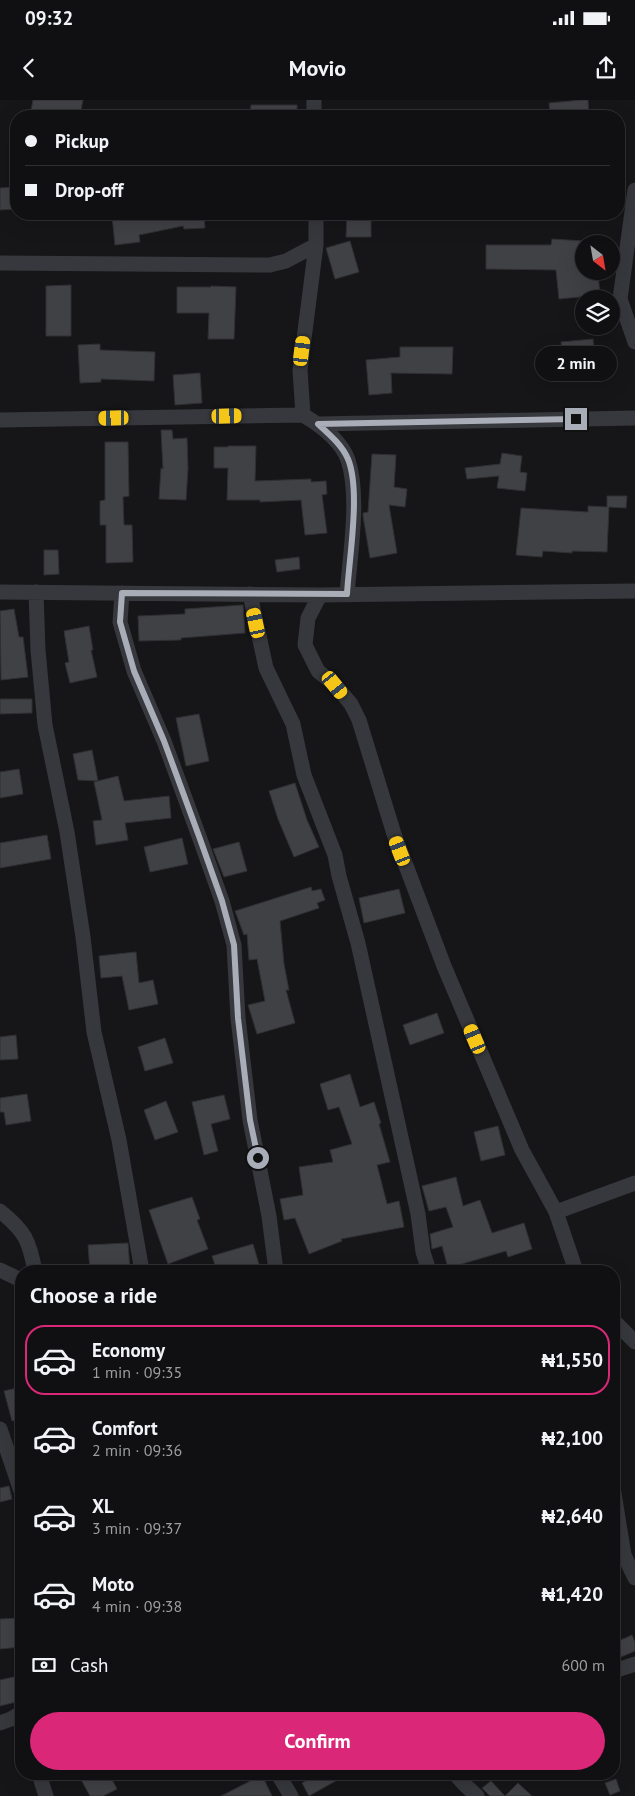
<!DOCTYPE html>
<meta charset="utf-8">
<style>
body{margin:0;font-family:"PT Sans",sans-serif;background:#1e1e20;color:#f1f3f6;height:100vh;display:flex;flex-direction:column;font-size:19px;white-space:nowrap}
*{box-sizing:border-box;margin:0}
p{font-size:16px;color:#9c9d9f}
.icon{flex:none;width:28px;height:28px;fill:none;stroke:currentColor;stroke-width:2;stroke-linecap:round;stroke-linejoin:round}
.map{position:relative;flex:1;overflow:hidden}
.side{position:absolute;left:15px;top:1165px;width:605px;height:515px;display:flex;flex-direction:column;background:#101012;border-radius:20px;box-shadow:0 5px 20px #0002,0 0 0 1px #303032}
.side>*{flex:none}
.guide{position:absolute;left:10px;top:10px;width:615px;height:110px;border-radius:20px;box-shadow:0 5px 20px #0002,0 0 0 1px #303032;display:grid;align-content:center;height:110px;padding:0 15px;background:#101012}
.needle{width:32px;rotate:149deg}
.tools{position:absolute;left:575px;top:135px;display:grid;gap:10px}
.tools a{display:grid;place-items:center;width:45px;height:45px;border-radius:50%;background:#101012;box-shadow:0 5px 20px #0002,0 0 0 1px #303032;font-size:25px}
.end{position:absolute;width:22px;height:22px;margin:-11px;border:6px solid #a8adb8;background:#111;box-shadow:0 0 0 2px #111}
.from{border-radius:50%}
.bubble{position:absolute;height:35px;border-radius:18px;background:#101012;box-shadow:0 5px 20px #0002,0 0 0 1px #303032;font-size:16px;font-weight:700;line-height:35px;text-align:center}
.car{position:absolute;width:15px;height:30px;margin:-15px -8px;border-radius:6px;box-shadow:0 0 4px 1px #0007;background:linear-gradient(#f5c518 24%,#345 0 40%,#f5c518 0 76%,#345 0 86%,#f5c518 0)}
.guide b{display:flex;align-items:center;gap:18px;height:48px;font-size:19px}
.guide b+b{border-top:1px solid #303032}
.guide i{width:12px;height:12px;background:#f1f3f6}
ul{padding:0;list-style:none}
li{display:flex;align-items:center;gap:15px;height:70px;margin:0 10px 8px;padding:0 5px;border:2px solid transparent;border-radius:20px}
li div{flex:1}
li b{display:block;font-size:19px}
li em{font-style:normal;font-weight:700}
li.selected{border-color:#db2777}
li>.icon{width:45px;height:45px;stroke-width:1.5}
h2{padding:0 15px;font-size:22px;line-height:60px}
.pay{display:flex;align-items:center;gap:12px;height:55px;padding:0 15px;font-size:19px}
.pay p{margin-inline-start:auto}
.primary-button{display:flex;gap:10px;margin-top:auto;padding:10px 15px}
.primary-button a{flex:1;height:58px;border-radius:30px;background:#db2777;color:#fff;font-size:20px;font-weight:700;line-height:58px;text-align:center}
.status{display:flex;justify-content:space-between;align-items:center;height:35px;padding:0 25px;background:#101012;direction:ltr}
.status svg{height:14px;fill:currentColor}
header{display:flex;justify-content:space-between;align-items:center;height:65px;padding:0 15px;background:#101012;font-size:22px;font-weight:700}
.map>svg:first-child{display:block}
</style>
<div class="status"><b>09:32</b><svg viewBox="0 0 49 12"><path d="M0 12V9h3v3zM5 12V6h3v6zM10 12V3h3v9zM15 12V0h3v12zM26 1h20v11H26zM47 4h2v5h-2z"/></svg></div>
<header><svg class="icon" aria-label="back" viewBox="0 0 24 24"><path d="M15 5l-7 7 7 7"/></svg>Movio<svg class="icon" aria-label="share" viewBox="0 0 24 24"><path d="M12 15V3M7 8l5-5 5 5M5 13v7h14v-7"/></svg></header>
<div class="map">
<svg width="635" height="1696" viewBox="0 0 635 1696">
<rect width="100%" height="100%" fill="#161618"/>
<path fill="#404145" stroke="#303034" d="M33 0H83L80 16H30Z
M582 0H588L589 16H550L549 3Z
M251 5H297V16H250Z
M16 87V109L0 110V88Z
M129 114H204L205 128 184 129 183 126 139 135 140 142 115 145 112 116Z
M347 114H371V137H346Z
M552 139 584 141V175L598 173 600 195 559 199 556 170 486 169V145H551Z
M350 141 359 172 335 179 326 148Z
M71 185V236H46V186Z
M211 186 236 187 234 239H208L209 213H177V187H211Z
M593 239 596 269 564 272 561 242Z
M100 244V250L155 252 154 281 101 279V282L80 283 78 245Z
M400 247H453L452 274 391 273 392 293 369 295 366 260 400 257Z
M200 273 202 303 175 305 173 275Z
M161 330H172L173 339 187 338 188 368 186 400 159 399 161 368 163 369Z
M105 342H128L129 396 123 397 124 425H132L133 462 106 463V425H100V401L105 400Z
M228 346H256L255 381 311 379V382L326 381 327 394 322 395 327 433 305 435 301 400 260 402V400H227L228 368H214V347H228Z
M502 353 522 356 520 372 527 373 525 391 497 388 499 376 467 379 465 368 500 364Z
M372 354 396 355 394 387 407 389 405 407 389 405 397 453 370 458 363 416V413L368 412Z
M607 396H627L626 408 609 407 607 452 572 451V453L543 451 542 457 516 455 521 408 588 412V406L607 407Z
M44 450H58L59 474 44 475Z
M299 457 300 469 277 472 275 460Z
M243 505 245 533 181 538V540L139 541 138 516 185 514V509Z
M14 509 19 537H23L28 577 1 580 0 511Z
M89 526 93 550H91L97 577 70 583 65 563 69 562 64 531Z
M0 599H32V613L0 614Z
M199 614 209 661 186 666 176 618Z
M92 650 98 681 78 680 73 654Z
M19 669 23 694 0 698V672Z
M118 676 124 701 169 696 171 718 125 723 128 740 96 745 93 721 102 720 94 682Z
M295 683 307 720 319 747 294 757 278 719 269 691Z
M47 735 51 759 0 768V743Z
M182 738 188 764 150 772 144 747Z
M239 742 247 771 224 777 213 749Z
M311 787 312 791 321 789 325 800 317 803 319 808 280 821 284 864 289 890H286L295 923 257 934 248 905 265 901 257 859 249 860 247 834 244 835 235 811Z
M399 789 405 813 364 823 359 798Z
M136 852 139 883 153 880 158 904 129 910 122 876 101 878 99 856Z
M437 913 444 933 410 945 403 925Z
M16 935 18 959 0 960V937Z
M165 938 173 963 145 971 138 947Z
M350 974 360 1007 374 1002 381 1023 379 1024 390 1062 377 1065 387 1104 399 1101 404 1127 341 1139 342 1141 309 1154 295 1118 284 1120 280 1099 303 1095 299 1067 333 1062 330 1050 352 1044 339 1007 328 1010 320 984Z
M27 994 31 1021 6 1025 4 1012H0V998Z
M224 995 230 1019 211 1024 218 1051 204 1055 192 1002Z
M166 1001 178 1032 155 1040 144 1010Z
M498 1026 505 1055 481 1061 474 1032Z
M456 1077 463 1106 480 1100 492 1133 524 1123 532 1149 508 1157 506 1151 448 1168 442 1146 432 1149 430 1134 453 1127 446 1107 429 1111 422 1086Z
M192 1097 200 1119 197 1120 208 1149 168 1164 149 1110Z
M128 1143 130 1170 90 1171 88 1145Z
M253 1144 260 1168 249 1171H217L212 1156Z
M21 1287V1319L12 1321 4 1291Z
M9 1386 12 1399 0 1402V1388Z
M21 1518V1547L0 1549V1519Z
M632 1535 635 1542V1551L614 1560V1543Z
M14 1577 15 1578H21V1589H17L20 1601 0 1606V1580Z
M78 1674H109L117 1689 103 1696H90Z
M319 1674H348L309 1696 302 1683Z
M262 1675 272 1696H221Z
M616 1679 620 1691 610 1695 605 1683Z
M491 1681 505 1696H490L482 1688Z
M518 1683 532 1696H505Z"/>
<g fill="none" stroke-linecap="round" stroke-linejoin="round">
<path stroke="#37383d" stroke-width="15" d="M314 16V0
M635 90 620 199 635 242
M316 114V145L300 270 303 315C320 325 341 340 348 360 360 396 350 455 347 494
M0 163 270 165 286 161 316 145
M0 320 303 315
M318 324 635 318
M0 492 320 495 635 491
M36 492 38 550 45 625 67 732 83 837 94 932 119 1040 142 1171
M122 493 120 522 134 571 164 641 200 739 222 801 234 845 238 918 250 1020 269 1116 276 1171
M250 494 266 568 293 624 304 675 335 755 339 776 358 843 418 1114 423 1152 429 1171
M320 495 308 518 305 545 318 571 335 585 351 604 359 620 394 734 444 866 522 1050 556 1112 576 1171
M0 1111C25 1131 29 1140 35 1171
M556 1112 635 1083
M0 1170 21 1180
M614 1221 635 1242
M0 1329 21 1391
M614 1393 624 1455 635 1478
M614 1571 635 1564
M0 1623 11 1619 21 1613
M39 1674 46 1696
M278 1674 291 1696
M455 1674 464 1684 477 1696"/>
</g>
<g fill="none" stroke-linecap="round" stroke-linejoin="round">
<path stroke="#a8adb8" stroke-width="6" d="M258 1058 250 1020 238 918 234 845 222 801 200 739 164 641 134 571 120 522 122 493 347 494C349 458 361 391 348 359 342 345 329 334 318 324L576 319"/>
</g>
</svg>
<div class="tools">
<a><svg class="needle" viewBox="-14 -14 28 28"><path d="M0-13l5 13h-10z" fill="#e53935"/><path d="M0 13l5-13h-10z" fill="#9c9d9f"/></svg></a>
<a><svg class="icon" aria-label="layers" viewBox="0 0 24 24"><path d="M12 4l9 5-9 5-9-5zM3 14l9 5 9-5"/></svg></a>
</div>
<i class="end from" style="left:258px;top:1058px"></i>
<i class="end" style="left:576px;top:319px"></i>
<div class="bubble" style="left:535px;top:246px;width:82px">2 min</div>
<i class="car" style="left:302px;top:251px;rotate:7deg"></i>
<i class="car" style="left:227px;top:316px;rotate:89deg"></i>
<i class="car" style="left:114px;top:318px;rotate:269deg"></i>
<i class="car" style="left:256px;top:523px;rotate:348deg"></i>
<i class="car" style="left:335px;top:585px;rotate:141deg"></i>
<i class="car" style="left:400px;top:751px;rotate:339deg"></i>
<i class="car" style="left:475px;top:939px;rotate:337deg"></i>
<div class="guide">
<b><i class="from"></i>Pickup</b>
<b><i></i>Drop-off</b>
</div>
<section class="side">
<h2>Choose a ride</h2>
<ul>
<li class="selected"><svg class="icon" aria-label="car" viewBox="0 0 24 24"><path d="M5 17H2v-5l4-1 3-4h7l3 4 3 1v5h-3M9 17h6M6 11h13"/><circle cx="7" cy="17" r="2"/><circle cx="17" cy="17" r="2"/></svg><div><b>Economy</b><p>1 min · 09:35</p></div><em>₦1,550</em></li>
<li><svg class="icon" aria-label="car" viewBox="0 0 24 24"><path d="M5 17H2v-5l4-1 3-4h7l3 4 3 1v5h-3M9 17h6M6 11h13"/><circle cx="7" cy="17" r="2"/><circle cx="17" cy="17" r="2"/></svg><div><b>Comfort</b><p>2 min · 09:36</p></div><em>₦2,100</em></li>
<li><svg class="icon" aria-label="car" viewBox="0 0 24 24"><path d="M5 17H2v-5l4-1 3-4h7l3 4 3 1v5h-3M9 17h6M6 11h13"/><circle cx="7" cy="17" r="2"/><circle cx="17" cy="17" r="2"/></svg><div><b>XL</b><p>3 min · 09:37</p></div><em>₦2,640</em></li>
<li><svg class="icon" aria-label="car" viewBox="0 0 24 24"><path d="M5 17H2v-5l4-1 3-4h7l3 4 3 1v5h-3M9 17h6M6 11h13"/><circle cx="7" cy="17" r="2"/><circle cx="17" cy="17" r="2"/></svg><div><b>Moto</b><p>4 min · 09:38</p></div><em>₦1,420</em></li>
</ul>
<div class="pay"><svg class="icon" aria-label="cash" viewBox="0 0 24 24"><path d="M3 7h18v10H3z"/><circle cx="12" cy="12" r="2"/></svg>Cash<p>600 m</p></div>
<div class="primary-button"><a>Confirm</a></div>
</section>
</div>
